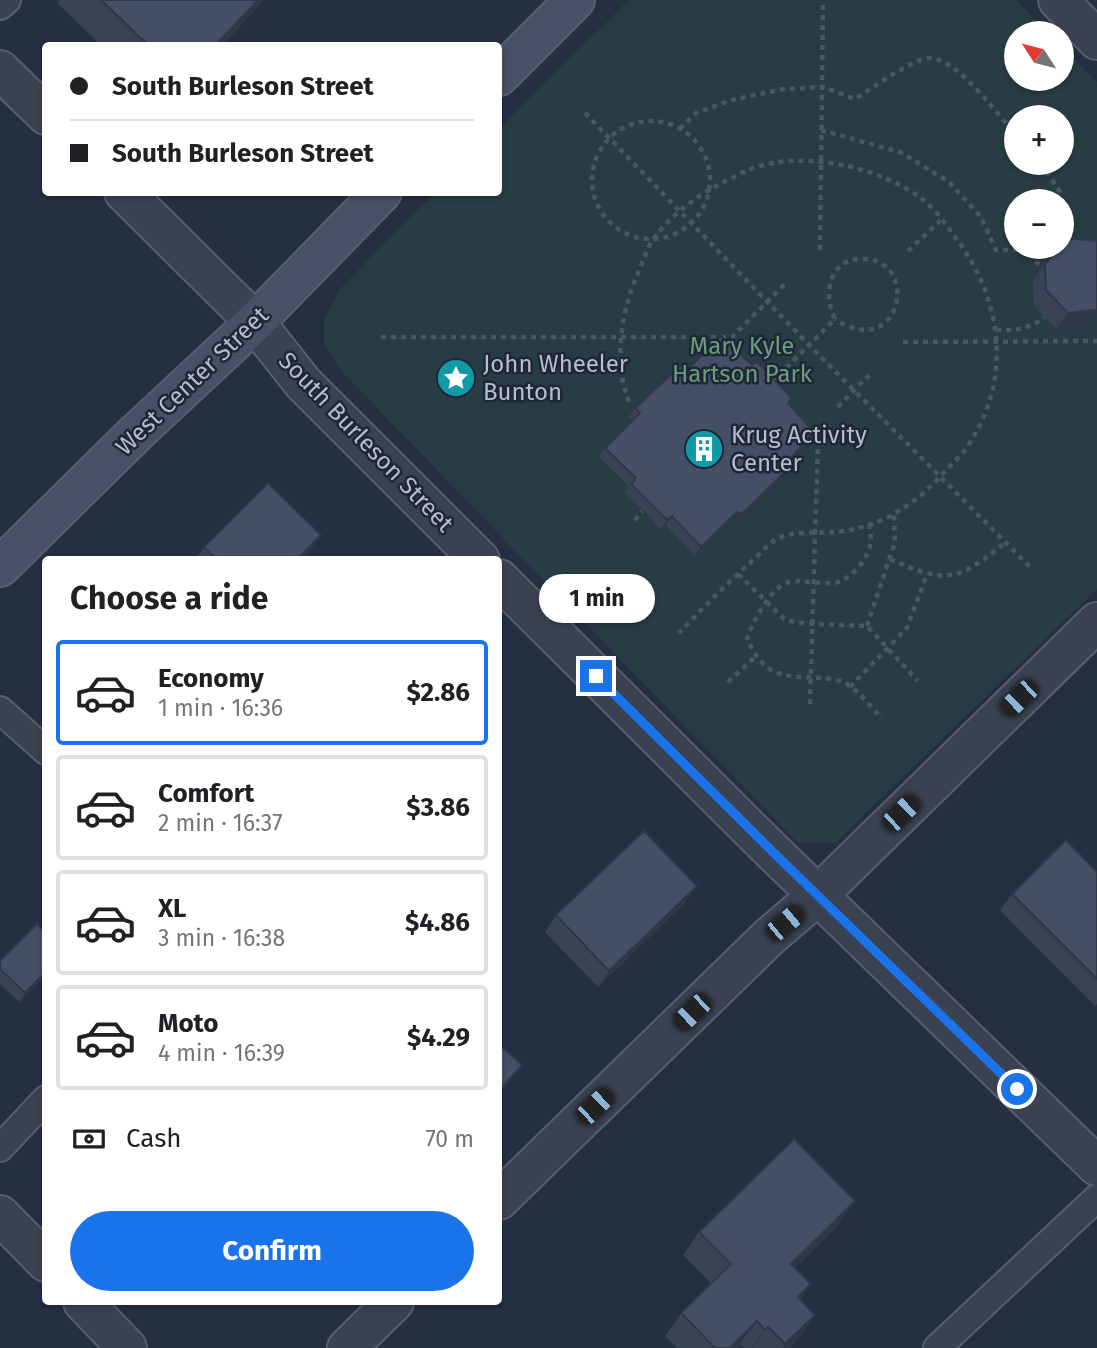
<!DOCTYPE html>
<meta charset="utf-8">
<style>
body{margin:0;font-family:"Fira Sans",sans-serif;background:#f6f6f6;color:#202124;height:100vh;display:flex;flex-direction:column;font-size:26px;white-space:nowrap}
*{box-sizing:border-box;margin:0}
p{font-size:23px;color:#757577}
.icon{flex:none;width:38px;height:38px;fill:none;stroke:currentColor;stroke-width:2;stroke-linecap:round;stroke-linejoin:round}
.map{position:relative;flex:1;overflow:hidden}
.sheet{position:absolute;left:42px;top:556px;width:460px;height:749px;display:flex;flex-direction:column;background:#fff;border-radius:7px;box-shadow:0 2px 5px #0004}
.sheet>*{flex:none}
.top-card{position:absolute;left:42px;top:42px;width:460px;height:154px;border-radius:7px;box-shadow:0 2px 5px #0004;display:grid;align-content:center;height:154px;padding:0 28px;background:#fff}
.needle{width:46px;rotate:306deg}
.fabs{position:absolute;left:1004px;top:21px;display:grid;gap:14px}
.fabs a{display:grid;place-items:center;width:70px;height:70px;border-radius:50%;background:#fff;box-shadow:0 2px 5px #0004;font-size:35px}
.end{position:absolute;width:32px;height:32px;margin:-16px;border:9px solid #1a73e8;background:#fff;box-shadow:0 0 0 4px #fff}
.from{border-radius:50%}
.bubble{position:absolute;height:49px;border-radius:24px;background:#fff;box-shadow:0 2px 5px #0004;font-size:23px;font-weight:700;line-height:49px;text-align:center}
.car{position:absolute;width:21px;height:42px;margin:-21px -10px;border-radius:9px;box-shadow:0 0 5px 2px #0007;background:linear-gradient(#222 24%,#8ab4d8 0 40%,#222 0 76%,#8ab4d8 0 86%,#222 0)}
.top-card b{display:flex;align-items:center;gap:24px;height:66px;font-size:26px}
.top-card b+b{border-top:2px solid #e0e0e0}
.top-card i{width:18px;height:18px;background:#202124}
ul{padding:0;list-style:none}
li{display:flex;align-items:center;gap:21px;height:105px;margin:0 14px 10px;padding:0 14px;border:4px solid #e0e0e0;border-radius:7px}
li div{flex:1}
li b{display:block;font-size:26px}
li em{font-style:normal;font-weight:700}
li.selected{border-color:#1a73e8}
li>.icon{width:63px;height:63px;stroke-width:1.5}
h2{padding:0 28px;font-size:32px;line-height:84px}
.pay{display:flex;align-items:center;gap:18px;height:77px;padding:0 28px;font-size:26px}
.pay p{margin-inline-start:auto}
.button{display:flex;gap:14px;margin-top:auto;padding:14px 28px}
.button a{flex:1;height:80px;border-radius:42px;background:#1a73e8;color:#fff;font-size:28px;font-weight:700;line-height:80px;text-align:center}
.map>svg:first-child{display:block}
</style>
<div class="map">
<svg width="1097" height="1348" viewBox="0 0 1097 1348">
<rect width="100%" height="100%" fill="#252f42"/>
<path fill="#273d43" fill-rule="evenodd" d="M629 0H1016L1049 33H1017V79H1062V47L1097 82V589L835 843H798L789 834 344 374 324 345V319L340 289 435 193 499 192V129ZM1017 117H1062V163H1017ZM1017 201H1062V247H1017Z"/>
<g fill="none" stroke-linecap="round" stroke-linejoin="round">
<g stroke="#575f6f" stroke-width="30">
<path id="service" d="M0 6 7 0
M0 710 46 751
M0 1148 46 1099
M937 1348 1097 1198"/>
</g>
<g stroke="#575f6f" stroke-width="42">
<path id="tertiary" d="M1058 0 1097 40
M0 70 46 115
M124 192 255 322 303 383 480 560
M499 579 772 851 1097 1166
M499 1200 769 937 818 895 1097 622
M0 1215 46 1262
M83 1302 127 1348
M347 1348 394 1302"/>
</g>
<g stroke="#575f6f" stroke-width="42">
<path id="secondary" d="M499 76 575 0
M0 567 135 434 255 322 382 192"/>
</g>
<path stroke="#455a5f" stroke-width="4.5" stroke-dasharray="5 5" stroke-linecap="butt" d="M585 113 810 346 1032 569
M592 180a59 59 0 1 1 118 0a59 59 0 1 1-118 0Z
M680 129 696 113 732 100 783 89 823 87 855 99C871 89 913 58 930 58 958 59 998 115 1017 136
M821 130 900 152 949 182 981 217 996 250H1026
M1041 163 1060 192 1058 201
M1030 247 1026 250 1037 263 1046 266
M820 250 823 0
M908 251 942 219
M996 330C1014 330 1029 330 1044 317
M381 337H732L786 283
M903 342 1097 341
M772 382 835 319C824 297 827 262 858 259 923 254 902 364 835 319
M629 402C613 362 621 312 638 273 643 262 647 247 654 238 671 216 694 198 718 185 729 179 741 173 753 168 804 150 880 167 922 199 935 209 946 224 955 237 1002 298 1013 377 969 444 961 457 950 465 940 477 911 508 878 528 835 532 817 534 790 530 775 540 766 546 758 556 750 563 725 585 702 609 679 633
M838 407 869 375
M635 520 642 511
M869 524C870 531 872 539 870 546 867 559 852 578 838 582 828 586 802 579 789 582 771 586 753 622 747 638 764 677 781 676 821 678 829 679 840 679 847 684 860 692 871 707 882 718
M890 559C947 585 958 581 1006 542
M738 574 784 619 798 623 867 626 918 681
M867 626 895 542 894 514
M728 682 755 657
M850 687 907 628 927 574
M810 704 818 440"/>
<use href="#service" stroke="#3a4151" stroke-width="26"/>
<use href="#tertiary" stroke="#3a4151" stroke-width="38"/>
<use href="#secondary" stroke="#475064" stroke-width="38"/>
</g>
<path fill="#3a4356" d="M59 0H264L222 46H102L57 3Z
M1097 241V316L1085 327 1056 329 1034 306 1033 280 1045 264Z
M688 369 788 403 808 441 784 467 785 472 779 480 736 522 731 520 695 556 666 525 661 529 625 492 629 486 599 457 605 448 633 421 629 417 635 408Z
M321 535 303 560H195L204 547Z
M1097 872V1004L1095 1006 1000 910 1012 894Z
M685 903 598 987 545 932 556 915Z
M46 933V975L19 1002 0 984V961Z
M855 1201 839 1224 795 1268 811 1284 801 1299 799 1338 789 1348H744L741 1344 737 1348H677L665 1336 681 1313 712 1284 683 1255 699 1232Z"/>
<path fill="#303746" d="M258 0H264L222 46H215Z
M1097 310V316L1085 327 1056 329 1068 313Z
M814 432 808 441 778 475 784 466Z
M785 472 779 480 736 522 731 520 695 556 701 547 737 512Z
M672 516 666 525 661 529 667 520Z
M321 535 303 560H296Z
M697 886 685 903 598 987 609 971Z
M46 972V975L19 1002 25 993Z
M522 1065 510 1081 499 1095V1091Z
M855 1201 839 1224 775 1287 791 1264Z
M811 1284 795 1307 798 1297Z
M815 1315 799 1338 789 1348H782Z
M757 1321 737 1348H730Z
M768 1327 753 1348H752L765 1330Z"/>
<path fill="#444e64" stroke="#303746" stroke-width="2" d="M101 0H258L215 46H149Z
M1068 238 1097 241V310L1068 313 1046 290 1045 264 1060 247H1062V244Z
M721 336 752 365 757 362 792 398 788 403 814 432 784 466 785 472 742 514 737 512 701 547 672 516 667 520 631 484 636 478 605 448 640 413 635 408 682 364 688 369Z
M268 483 321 535 296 560H217L204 547Z
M644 831 697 886 609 971 556 915Z
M1066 840 1097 872V979L1012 894Z
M37 924 46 933V972L25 993 0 969V961Z
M499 1044 522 1065 499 1091Z
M794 1139 855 1201 791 1264 811 1284 798 1297 815 1315 785 1344 768 1327 765 1330 757 1321 730 1348H715L681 1313 731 1264 699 1232Z"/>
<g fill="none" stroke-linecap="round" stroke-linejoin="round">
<path stroke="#1a73e8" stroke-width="9" d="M596 676 772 851 1017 1089"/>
</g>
<defs>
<g id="sight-disc" transform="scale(2.0125)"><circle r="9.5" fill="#0f9aa8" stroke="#1e2637"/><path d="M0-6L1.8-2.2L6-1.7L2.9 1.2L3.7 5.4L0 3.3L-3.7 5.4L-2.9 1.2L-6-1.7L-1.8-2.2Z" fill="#fff"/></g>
<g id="building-disc" transform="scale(2.0125)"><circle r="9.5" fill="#0f9aa8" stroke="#1e2637"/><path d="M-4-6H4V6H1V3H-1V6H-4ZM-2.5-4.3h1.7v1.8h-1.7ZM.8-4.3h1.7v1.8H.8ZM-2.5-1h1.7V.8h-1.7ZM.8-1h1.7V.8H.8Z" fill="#fff"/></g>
</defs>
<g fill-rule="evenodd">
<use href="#sight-disc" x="456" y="378"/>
<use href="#building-disc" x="704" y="449"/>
</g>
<g text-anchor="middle" stroke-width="5" stroke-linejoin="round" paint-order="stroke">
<g font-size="24" fill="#6d9d7c" stroke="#1e2637">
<text x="742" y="354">Mary Kyle<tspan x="742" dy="28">Hartson Park</tspan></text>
</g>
<g font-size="24" fill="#b6bdcc" stroke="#1e2637" text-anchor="start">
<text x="483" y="372">John Wheeler<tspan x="483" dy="28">Bunton</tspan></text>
<text x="731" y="443">Krug Activity<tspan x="731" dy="28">Center</tspan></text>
</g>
<g font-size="24" fill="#b6bdcc" stroke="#1e2637">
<text transform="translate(192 381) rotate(-44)" y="8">West Center Street</text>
<text transform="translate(366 442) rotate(46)" y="8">South Burleson Street</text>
</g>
</g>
</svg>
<div class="fabs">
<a><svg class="needle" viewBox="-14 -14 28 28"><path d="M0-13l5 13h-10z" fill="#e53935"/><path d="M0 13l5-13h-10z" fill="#757577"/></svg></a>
<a>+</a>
<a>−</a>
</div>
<i class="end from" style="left:1017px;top:1089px"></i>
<i class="end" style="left:596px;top:676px"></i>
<div class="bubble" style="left:539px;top:574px;width:116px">1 min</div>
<i class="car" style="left:1019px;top:698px;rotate:226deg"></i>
<i class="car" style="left:901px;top:813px;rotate:46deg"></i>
<i class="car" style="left:785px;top:923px;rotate:50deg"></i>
<i class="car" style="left:692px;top:1012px;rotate:226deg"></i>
<i class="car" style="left:595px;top:1106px;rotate:46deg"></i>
<div class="top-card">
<b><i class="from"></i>South Burleson Street</b>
<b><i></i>South Burleson Street</b>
</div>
<section class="sheet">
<h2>Choose a ride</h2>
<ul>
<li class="selected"><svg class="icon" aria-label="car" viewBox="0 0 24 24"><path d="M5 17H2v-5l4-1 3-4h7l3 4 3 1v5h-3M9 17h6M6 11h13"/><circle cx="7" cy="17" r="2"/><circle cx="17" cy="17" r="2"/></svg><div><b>Economy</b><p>1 min · 16:36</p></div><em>$2.86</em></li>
<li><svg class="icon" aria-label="car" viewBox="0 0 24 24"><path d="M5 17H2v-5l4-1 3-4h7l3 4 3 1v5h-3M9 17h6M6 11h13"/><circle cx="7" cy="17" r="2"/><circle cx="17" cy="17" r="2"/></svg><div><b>Comfort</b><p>2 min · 16:37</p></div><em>$3.86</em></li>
<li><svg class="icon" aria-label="car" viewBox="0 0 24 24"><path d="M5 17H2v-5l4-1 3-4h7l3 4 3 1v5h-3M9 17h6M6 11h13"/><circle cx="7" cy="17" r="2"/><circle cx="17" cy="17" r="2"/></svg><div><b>XL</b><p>3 min · 16:38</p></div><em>$4.86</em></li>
<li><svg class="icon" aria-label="car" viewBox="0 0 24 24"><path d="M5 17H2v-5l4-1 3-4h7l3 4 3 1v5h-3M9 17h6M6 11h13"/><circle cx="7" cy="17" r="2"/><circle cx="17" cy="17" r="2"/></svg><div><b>Moto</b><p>4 min · 16:39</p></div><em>$4.29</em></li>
</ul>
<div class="pay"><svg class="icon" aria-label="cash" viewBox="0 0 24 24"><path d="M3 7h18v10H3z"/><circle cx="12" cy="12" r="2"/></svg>Cash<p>70 m</p></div>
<div class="button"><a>Confirm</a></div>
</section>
</div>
